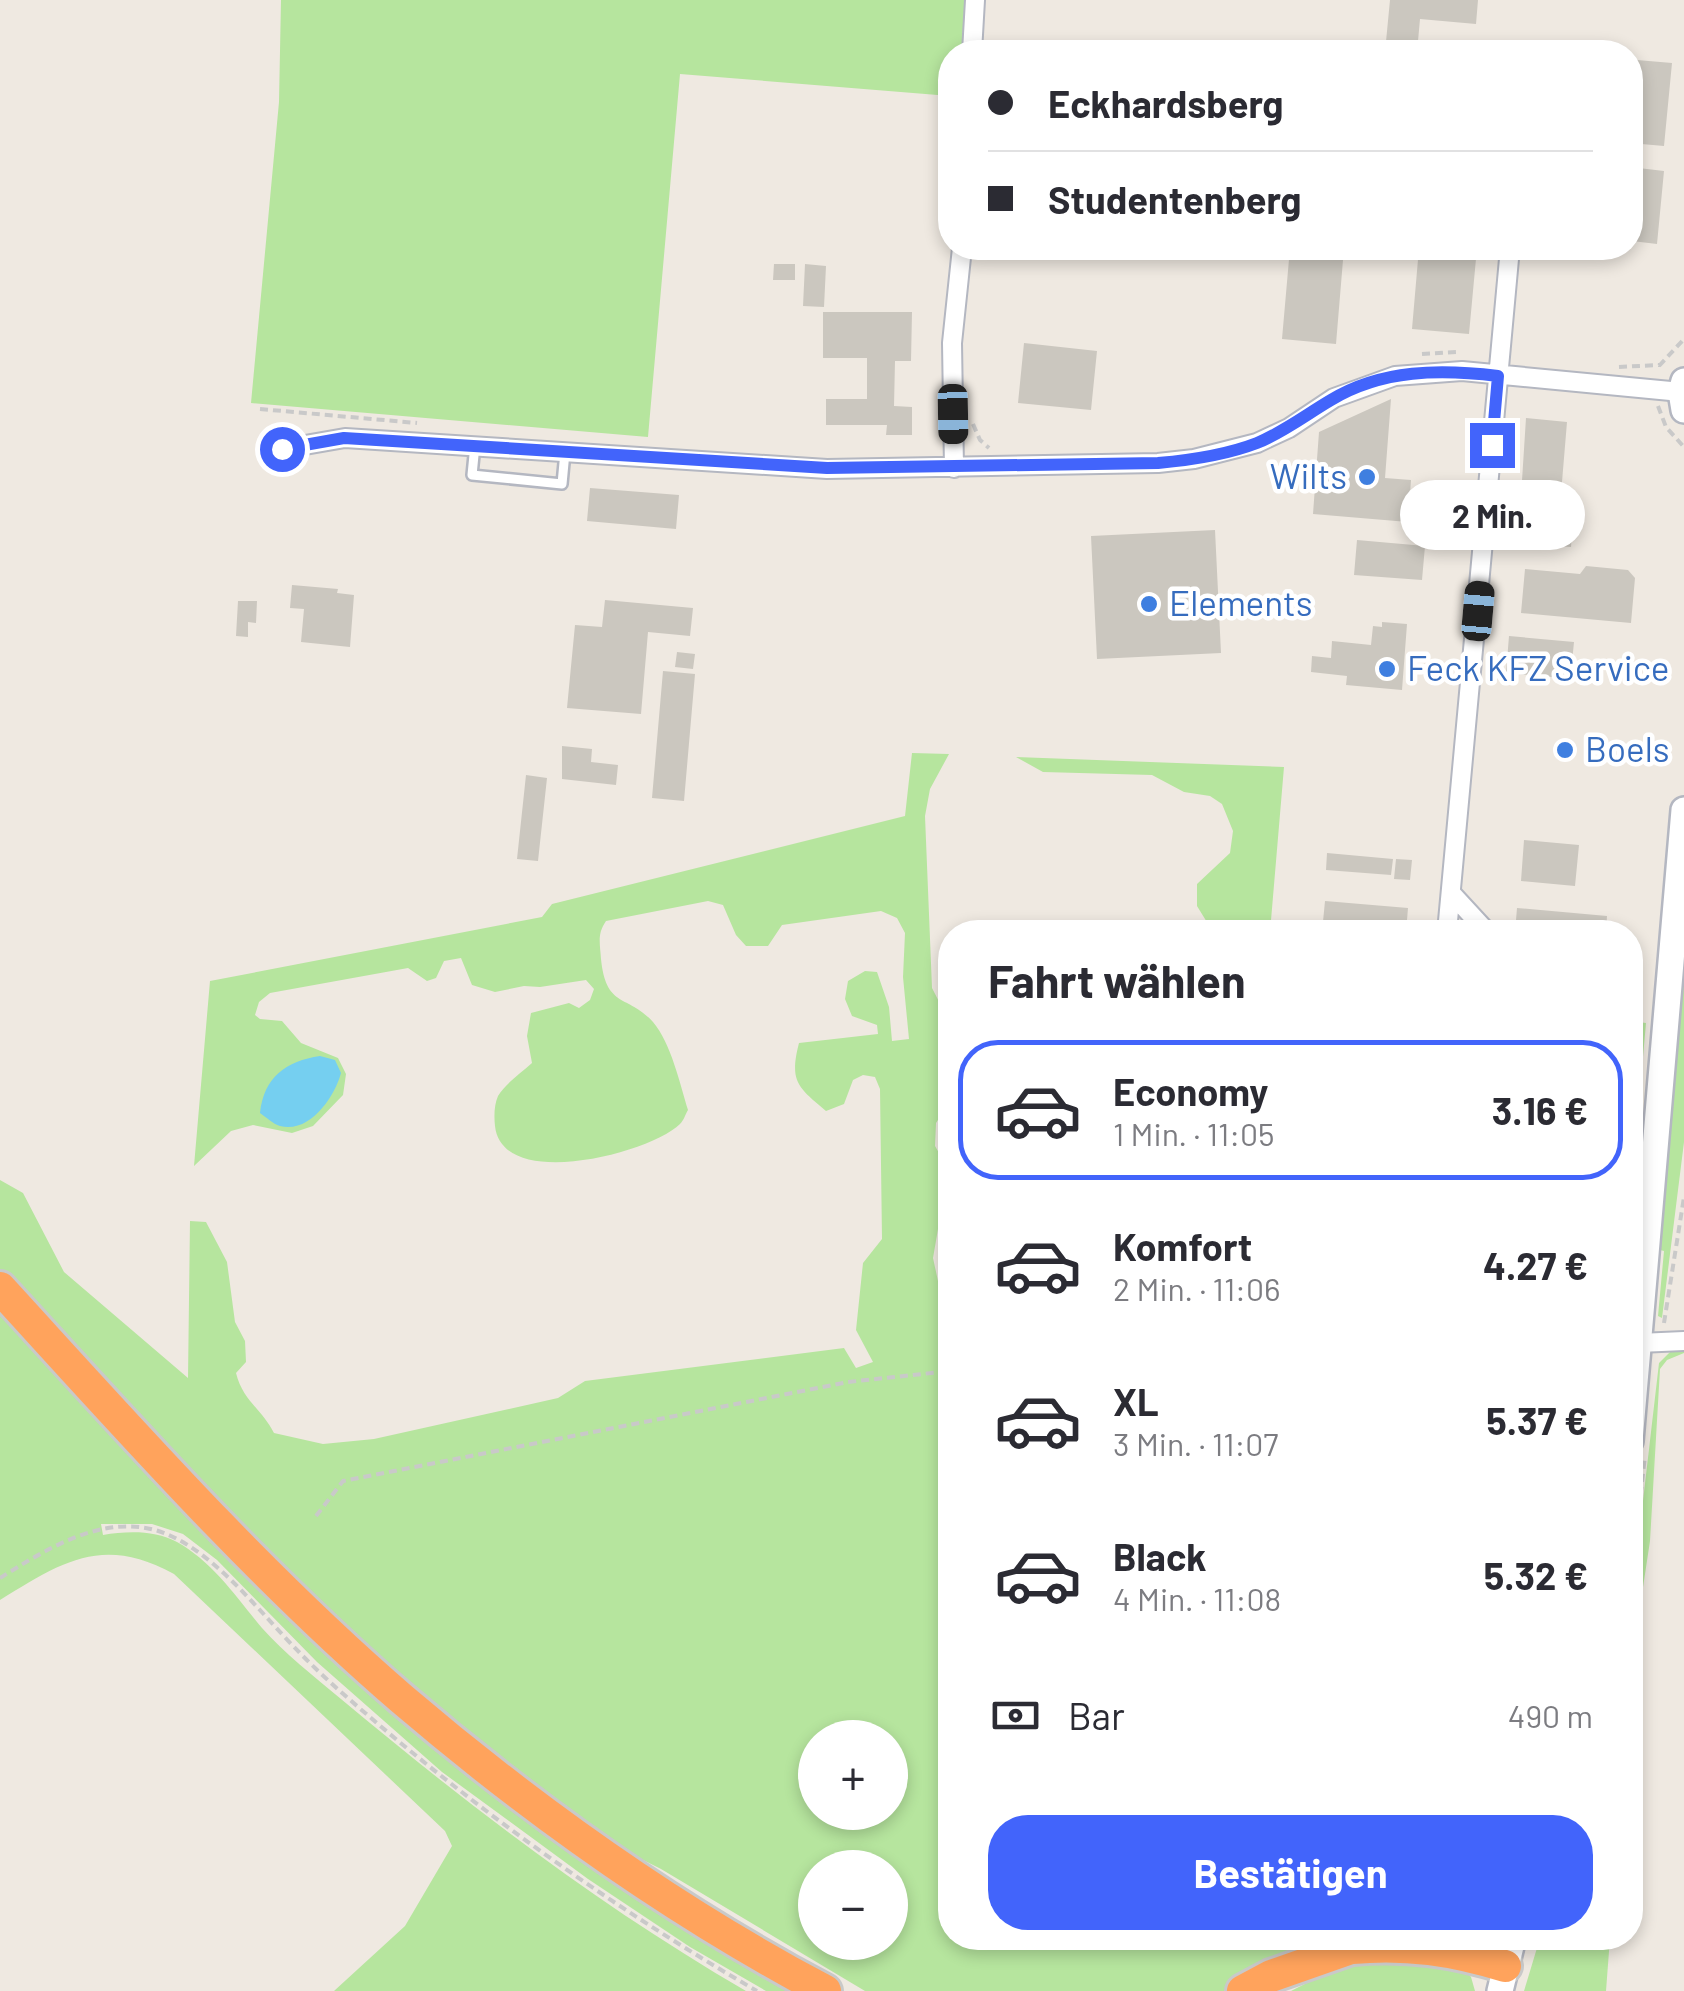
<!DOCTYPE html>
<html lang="de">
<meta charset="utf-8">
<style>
body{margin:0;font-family:Barlow,sans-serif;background:#f2f2f3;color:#2b2b33;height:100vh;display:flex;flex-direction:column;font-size:38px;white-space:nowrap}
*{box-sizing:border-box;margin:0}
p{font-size:32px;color:#7c7c81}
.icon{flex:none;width:55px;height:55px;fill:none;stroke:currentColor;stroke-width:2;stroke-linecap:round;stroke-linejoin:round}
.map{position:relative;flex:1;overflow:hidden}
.sheet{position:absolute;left:938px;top:920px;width:705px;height:1030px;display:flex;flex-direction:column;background:#fff;border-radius:40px;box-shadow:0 5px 15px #0003}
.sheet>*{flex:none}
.banner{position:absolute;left:938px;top:40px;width:705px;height:220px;border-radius:40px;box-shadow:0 5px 15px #0003;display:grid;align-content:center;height:220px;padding:0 50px;background:#fff}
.buttons{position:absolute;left:798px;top:1720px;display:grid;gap:20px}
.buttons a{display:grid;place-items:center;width:110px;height:110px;border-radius:50%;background:#fff;box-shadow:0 5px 15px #0003;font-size:50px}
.end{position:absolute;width:45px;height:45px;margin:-22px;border:12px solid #4264fb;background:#fff;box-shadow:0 0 0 5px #fff}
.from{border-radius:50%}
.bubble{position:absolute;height:70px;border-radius:35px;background:#fff;box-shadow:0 5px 15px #0003;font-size:32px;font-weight:700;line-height:70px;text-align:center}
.car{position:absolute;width:30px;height:60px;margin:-30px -15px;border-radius:12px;box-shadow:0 0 8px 2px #0007;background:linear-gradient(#222 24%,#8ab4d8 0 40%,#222 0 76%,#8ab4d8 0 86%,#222 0)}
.banner b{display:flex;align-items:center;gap:35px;height:95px;font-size:38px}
.banner b+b{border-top:2px solid #e1e1e2}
.banner i{width:25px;height:25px;background:#2b2b33}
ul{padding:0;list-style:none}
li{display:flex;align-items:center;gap:30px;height:140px;margin:0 20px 15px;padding:0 30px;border:5px solid transparent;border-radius:40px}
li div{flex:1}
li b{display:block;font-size:38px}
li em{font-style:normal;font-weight:700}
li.current{border-color:#4264fb}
li>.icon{width:90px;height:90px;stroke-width:1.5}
h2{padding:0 50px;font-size:45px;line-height:120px}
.pay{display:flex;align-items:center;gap:25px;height:110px;padding:0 50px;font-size:38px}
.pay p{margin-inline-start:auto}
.primary-button{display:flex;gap:20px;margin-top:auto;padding:20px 50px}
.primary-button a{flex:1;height:115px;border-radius:40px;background:#4264fb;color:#fff;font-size:40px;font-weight:700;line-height:115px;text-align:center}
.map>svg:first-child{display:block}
</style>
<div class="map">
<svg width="1684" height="1991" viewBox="0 0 1684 1991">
<rect width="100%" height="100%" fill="#efe9e1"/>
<path fill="#b6e59e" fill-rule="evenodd" d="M281 0H967L964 52H950V96L680 74 648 437 251 403 279 102Z
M912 753 949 754 930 789 925 816 932 988 950 1023V1101L936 1123 935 1146 950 1172V1210L938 1229 933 1258 938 1281 950 1289V1938H1348L1268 1969 1227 1991H865L661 1869 605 1841 480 1748 302 1589 41 1319 0 1271V1180L23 1193 64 1272 188 1378 190 1221 206 1222 227 1262 235 1322 245 1341 246 1362 236 1373C243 1401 261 1408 274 1433L323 1444 374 1439 558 1398 585 1381 844 1348 856 1368 873 1362 856 1330 863 1263 882 1239 880 1089 875 1077 863 1075 853 1080 844 1104 826 1111C798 1087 789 1082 799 1043L878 1034 877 1025 852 1016 845 999 848 981 865 971 877 972 889 1007 892 1041 909 1039 903 977 905 933 897 918 881 911 782 925 768 946H746L736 935 723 905 708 901 606 921C597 934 600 943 601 959 606 1009 628 994 653 1022 671 1043 680 1084 688 1110 685 1115 684 1120 680 1124 651 1153 502 1192 495 1126 494 1117 494 1105 498 1096 505 1084 522 1072 532 1063L527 1036 531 1013 569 1003 579 1008 590 1000 594 989 586 980 540 987 524 986 495 992 472 985 461 958 444 961 436 978 427 981 408 968 270 993 259 1002 255 1015 260 1019 282 1021 301 1043 338 1058 346 1074 343 1095 313 1126 292 1133 253 1125 231 1131 194 1166 210 981 542 917 552 904 905 816ZM815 1738H890V1812H815ZM815 1868H890V1942H815Z
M1016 757 1284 767 1270 932H1213L1197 906V884L1230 853 1233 831 1222 804 1210 796 1184 792 1152 775 1043 772Z
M1684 962V1142L1662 1318 1658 1316 1664 1251 1660 1250Z
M1630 1021 1646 1023 1630 1203Z
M0 1299 285 1604 802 1991H766L690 1947 588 1879 442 1772 317 1662 217 1560 183 1534 152 1524H101L103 1535C127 1531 155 1530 177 1542 213 1562 237 1598 262 1628 284 1653 315 1677 341 1699 469 1806 601 1907 746 1991H334L405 1926 452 1846 445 1831 174 1574C103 1535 63 1561 0 1600Z
M1684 1347V1353L1667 1360 1660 1369 1650 1541 1630 1673V1613L1659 1363 1672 1350Z
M1540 1938H1610L1606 1991H1524Z
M1378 1957 1463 1967 1471 1977 1475 1991H1291L1342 1965Z"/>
<path fill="#75cff0" d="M320 1056 335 1060 341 1073C335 1096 310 1134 280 1126 273 1124 266 1117 260 1113 264 1077 286 1061 320 1056Z"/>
<path fill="#cbc7bf" d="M1390 0H1478L1476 24 1420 19 1417 52H1385Z
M1637 60 1672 63 1664 146 1630 143Z
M1630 167 1664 171 1657 244 1632 241 1634 219H1630Z
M1290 248H1344L1336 344 1282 339Z
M1419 248H1477L1469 334 1412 329Z
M774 264H795V280H773Z
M805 264 826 266 824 307 803 306Z
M823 312H912L911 361H895L894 406 912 407V435H886L887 425H826V399H867V358H823Z
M1024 343 1097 351 1091 410 1018 403Z
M1391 399 1385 478 1411 480 1408 522 1313 514 1319 432Z
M1526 418 1567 422 1559 518H1573L1571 547 1518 543Z
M590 488 679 495 676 529 587 521Z
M1215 530 1221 653 1097 659 1091 536Z
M1357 540 1425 546 1422 580 1354 575Z
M1586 566 1628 570 1635 578 1631 623 1521 613 1525 569 1580 574Z
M292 585 338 589 337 593 354 595 350 647 301 642 304 609 290 608Z
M605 600 693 608 690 636 648 632 641 714 567 708 575 625 602 627Z
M238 601H257L256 623 248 622V637L236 636Z
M1382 622 1407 624 1402 690 1346 685 1347 676 1311 672 1312 656 1331 658 1332 641 1371 645 1373 626 1382 627Z
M1509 636 1574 642 1572 662 1586 663 1584 680 1506 673Z
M677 652 695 654 693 669 675 667Z
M663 671 695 674 684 801 652 798Z
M562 746 592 749 591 762 618 765 616 785 562 779Z
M526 775 547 778 538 861 517 859Z
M1524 840 1579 845 1575 886 1521 881Z
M1327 853 1393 859 1391 875 1326 870Z
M1396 859 1412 860 1410 880 1394 879Z
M1325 901 1408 908 1406 932H1322Z
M1517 908 1607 916 1606 932H1515Z"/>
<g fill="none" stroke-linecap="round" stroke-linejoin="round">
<g stroke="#b4b7c1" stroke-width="14">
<path id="lane" d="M475 445 472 475 562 484 565 452"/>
</g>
<g stroke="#b4b7c1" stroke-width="22">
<path id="street" d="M972 52 975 0
M282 449 345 438 827 469 1158 463 1194 459 1257 443 1289 428 1334 398 1395 376 1462 371 1681 392
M954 468 952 343 962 248
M1452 894 1487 932
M1447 932 1510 248
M1639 1343 1684 1341"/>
</g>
<g stroke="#b4b7c1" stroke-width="30">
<path id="secondary" d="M1684 381 1681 392 1684 410
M1630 1441 1684 810
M1500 1991 1513 1938"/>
</g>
<g stroke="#c9c9c9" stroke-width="38">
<path id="highway" d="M0 1288C129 1429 257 1574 402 1699 532 1810 674 1911 825 1991
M1352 1948C1407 1943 1453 1950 1505 1966
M1243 1991 1271 1976 1374 1940"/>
</g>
<path stroke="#c9c9c9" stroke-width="4" stroke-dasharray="8 5" stroke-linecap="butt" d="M1422 354 1457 352
M1659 366 1684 339
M1619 367 1659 365
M1658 406 1666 427 1684 447
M260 409 417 423
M973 424 980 440 989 448
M1664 1323 1684 1197
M316 1516 343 1481 848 1382 950 1371
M0 1578C45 1550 100 1515 155 1530 211 1546 259 1612 299 1652 323 1677 351 1701 378 1724 496 1824 622 1913 757 1991
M1630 1585 1645 1456"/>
<use href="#lane" stroke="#fff" stroke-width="9"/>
<use href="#street" stroke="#fff" stroke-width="18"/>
<use href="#secondary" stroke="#fff" stroke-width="25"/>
<use href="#highway" stroke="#ffa35c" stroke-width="32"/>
</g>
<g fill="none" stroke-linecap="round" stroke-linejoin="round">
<path stroke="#4264fb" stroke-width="12" d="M282 449 344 438 827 468 1158 463C1192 460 1226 455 1257 443 1284 432 1307 414 1331 400 1382 369 1441 369 1498 376L1492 445"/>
</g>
<g fill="#3f7fe0" stroke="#fff" stroke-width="4">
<circle cx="1367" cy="477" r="10"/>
<circle cx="1149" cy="604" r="10"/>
<circle cx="1387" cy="669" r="10"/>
<circle cx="1565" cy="750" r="10"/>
</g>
<g text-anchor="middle" stroke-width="9" stroke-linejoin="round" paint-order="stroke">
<g font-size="35" fill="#366cbe" stroke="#fff" text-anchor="start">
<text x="1347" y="489" text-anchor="end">Wilts</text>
<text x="1169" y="616">Elements</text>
<text x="1407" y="681">Feck KFZ Service</text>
<text x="1585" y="762">Boels</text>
</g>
</g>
</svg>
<div class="buttons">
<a>+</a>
<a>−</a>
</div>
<i class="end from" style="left:282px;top:449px"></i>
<i class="end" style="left:1492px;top:445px"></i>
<div class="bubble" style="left:1400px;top:480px;width:185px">2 Min.</div>
<i class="car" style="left:953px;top:414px;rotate:179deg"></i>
<i class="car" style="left:1478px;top:611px;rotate:5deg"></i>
<div class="banner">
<b><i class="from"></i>Eckhardsberg</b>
<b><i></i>Studentenberg</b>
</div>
<section class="sheet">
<h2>Fahrt wählen</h2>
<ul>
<li class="current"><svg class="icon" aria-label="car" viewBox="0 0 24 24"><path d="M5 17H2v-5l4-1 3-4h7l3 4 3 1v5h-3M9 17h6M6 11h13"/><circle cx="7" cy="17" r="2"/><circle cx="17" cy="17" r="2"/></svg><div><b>Economy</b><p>1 Min. · 11:05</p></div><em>3.16 €</em></li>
<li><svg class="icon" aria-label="car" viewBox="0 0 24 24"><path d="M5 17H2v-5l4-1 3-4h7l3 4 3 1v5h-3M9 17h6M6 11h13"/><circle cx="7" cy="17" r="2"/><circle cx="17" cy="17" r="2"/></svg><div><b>Komfort</b><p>2 Min. · 11:06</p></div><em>4.27 €</em></li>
<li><svg class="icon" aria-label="car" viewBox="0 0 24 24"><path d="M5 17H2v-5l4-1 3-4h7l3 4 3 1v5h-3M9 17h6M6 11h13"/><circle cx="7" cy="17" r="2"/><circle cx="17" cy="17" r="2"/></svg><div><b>XL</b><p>3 Min. · 11:07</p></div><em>5.37 €</em></li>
<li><svg class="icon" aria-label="car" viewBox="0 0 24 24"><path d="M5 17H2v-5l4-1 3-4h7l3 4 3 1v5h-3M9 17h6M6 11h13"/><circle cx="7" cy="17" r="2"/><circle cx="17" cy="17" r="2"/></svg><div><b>Black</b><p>4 Min. · 11:08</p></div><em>5.32 €</em></li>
</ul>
<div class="pay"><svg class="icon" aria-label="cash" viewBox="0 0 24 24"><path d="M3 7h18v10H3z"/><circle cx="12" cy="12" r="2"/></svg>Bar<p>490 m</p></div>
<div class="primary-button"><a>Bestätigen</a></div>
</section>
</div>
